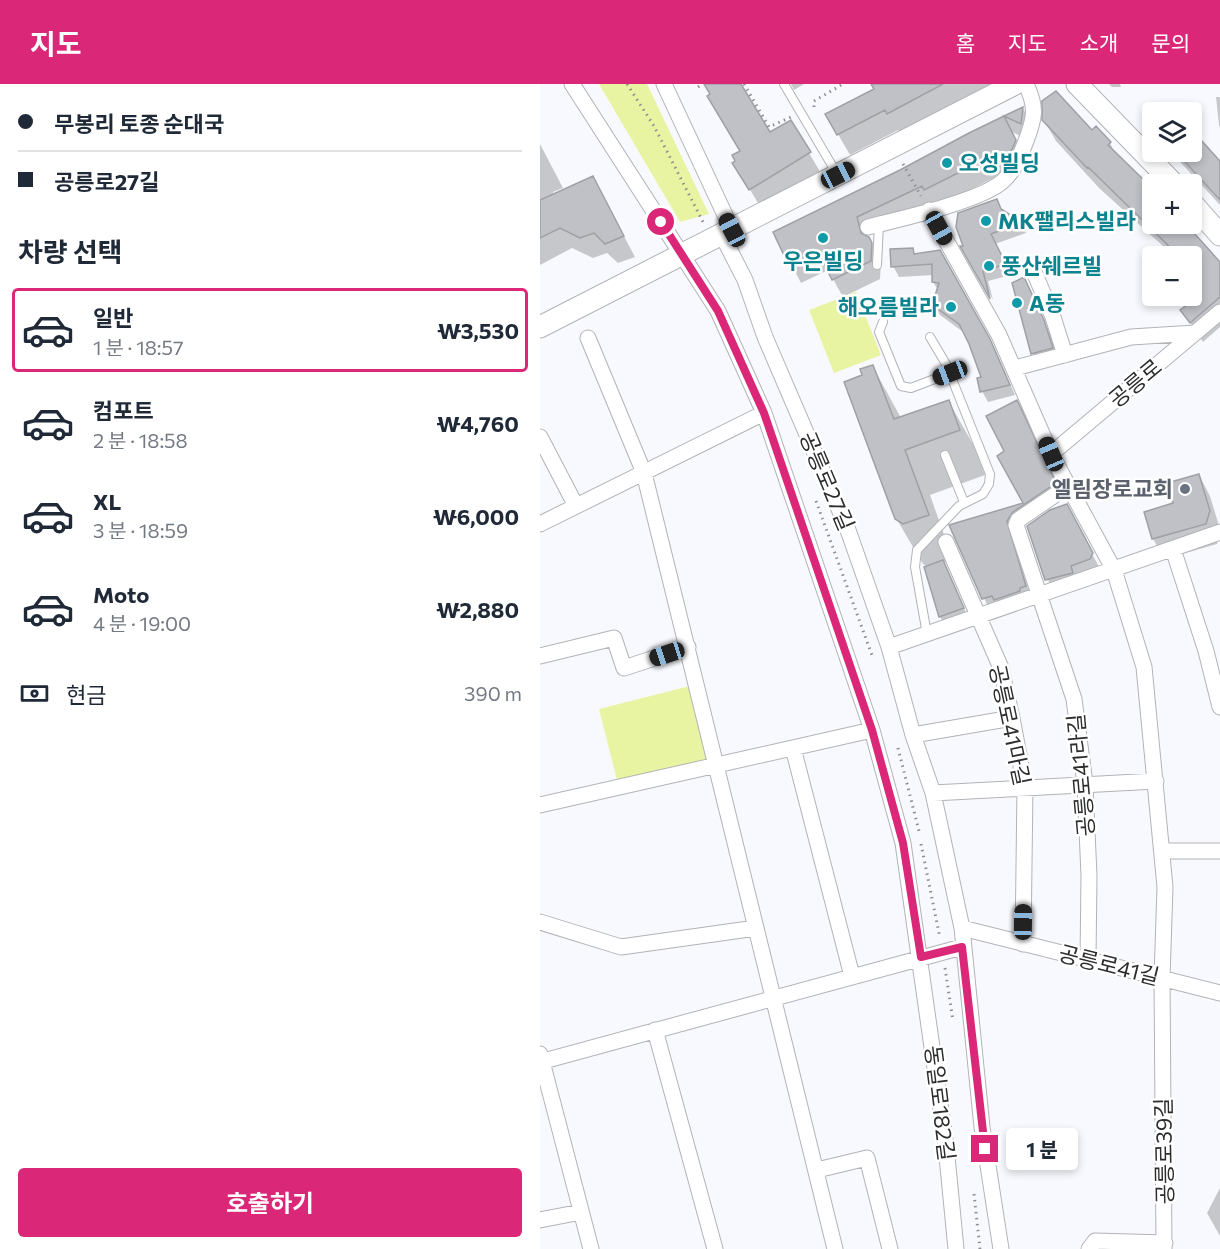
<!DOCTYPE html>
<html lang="ko">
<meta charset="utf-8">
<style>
body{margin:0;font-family:Commissioner,"Noto Sans KR",sans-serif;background:#f6f6f7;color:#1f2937;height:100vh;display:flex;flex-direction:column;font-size:22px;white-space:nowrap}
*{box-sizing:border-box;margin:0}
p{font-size:20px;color:#747a83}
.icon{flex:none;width:33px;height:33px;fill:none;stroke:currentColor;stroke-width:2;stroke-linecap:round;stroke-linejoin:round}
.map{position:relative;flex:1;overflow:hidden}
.drawer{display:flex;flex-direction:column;background:#fff;width:540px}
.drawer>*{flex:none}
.guide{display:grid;align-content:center;height:132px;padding:0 18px;background:#fff}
.tools{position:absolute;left:602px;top:18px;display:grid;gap:12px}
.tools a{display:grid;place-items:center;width:60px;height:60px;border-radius:6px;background:#fff;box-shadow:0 3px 9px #0003;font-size:30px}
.end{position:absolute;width:27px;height:27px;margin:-14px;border:8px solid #db2777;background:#fff;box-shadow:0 0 0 3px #fff}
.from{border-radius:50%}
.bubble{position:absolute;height:42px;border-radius:6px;background:#fff;box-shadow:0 3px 9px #0003;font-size:20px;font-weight:700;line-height:42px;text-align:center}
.car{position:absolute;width:18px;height:36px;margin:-18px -9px;border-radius:8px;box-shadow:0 0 4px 2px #0007;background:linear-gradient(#222 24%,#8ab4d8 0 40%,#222 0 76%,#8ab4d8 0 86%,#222 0)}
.guide b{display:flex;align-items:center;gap:21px;height:57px;font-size:22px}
.guide b+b{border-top:2px solid #e0e1e3}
.guide i{width:15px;height:15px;background:#1f2937}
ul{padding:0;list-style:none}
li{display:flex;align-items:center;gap:18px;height:84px;margin:0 12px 9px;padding:0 6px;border:3px solid transparent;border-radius:6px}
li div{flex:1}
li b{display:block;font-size:22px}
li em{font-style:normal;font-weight:700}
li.on{border-color:#db2777}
li>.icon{width:54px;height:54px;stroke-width:1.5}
h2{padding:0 18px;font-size:27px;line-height:72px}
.pay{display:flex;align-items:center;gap:15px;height:66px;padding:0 18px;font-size:22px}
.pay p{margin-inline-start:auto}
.cta{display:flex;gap:12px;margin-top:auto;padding:12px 18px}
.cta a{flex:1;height:69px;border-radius:6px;background:#db2777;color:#fff;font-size:24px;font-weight:700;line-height:69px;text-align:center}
header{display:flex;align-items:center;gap:36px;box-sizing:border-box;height:84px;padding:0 30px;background:#db2777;color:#fff}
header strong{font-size:28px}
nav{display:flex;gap:33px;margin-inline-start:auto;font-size:21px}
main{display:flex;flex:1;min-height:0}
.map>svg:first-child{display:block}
</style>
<header>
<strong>지도</strong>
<nav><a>홈</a><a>지도</a><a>소개</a><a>문의</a></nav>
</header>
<main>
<section class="drawer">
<div class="guide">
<b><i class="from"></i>무봉리 토종 순대국</b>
<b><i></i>공릉로27길</b>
</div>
<h2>차량 선택</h2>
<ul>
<li class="on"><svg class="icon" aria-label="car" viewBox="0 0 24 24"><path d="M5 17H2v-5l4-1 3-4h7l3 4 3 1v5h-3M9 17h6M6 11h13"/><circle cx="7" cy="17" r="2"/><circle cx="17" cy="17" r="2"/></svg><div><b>일반</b><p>1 분 · 18:57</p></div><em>₩3,530</em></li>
<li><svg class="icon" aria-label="car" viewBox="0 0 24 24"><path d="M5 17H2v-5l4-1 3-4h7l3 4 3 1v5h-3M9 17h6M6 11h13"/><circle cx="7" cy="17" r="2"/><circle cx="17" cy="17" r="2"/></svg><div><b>컴포트</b><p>2 분 · 18:58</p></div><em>₩4,760</em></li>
<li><svg class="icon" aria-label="car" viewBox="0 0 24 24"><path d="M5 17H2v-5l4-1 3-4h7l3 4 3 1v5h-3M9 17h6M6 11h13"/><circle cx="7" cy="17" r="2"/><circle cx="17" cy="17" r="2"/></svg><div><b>XL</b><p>3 분 · 18:59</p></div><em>₩6,000</em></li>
<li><svg class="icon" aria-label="car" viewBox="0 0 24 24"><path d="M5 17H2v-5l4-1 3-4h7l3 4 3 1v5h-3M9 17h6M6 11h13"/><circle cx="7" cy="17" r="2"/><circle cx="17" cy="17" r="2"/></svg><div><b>Moto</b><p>4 분 · 19:00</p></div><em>₩2,880</em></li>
</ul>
<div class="pay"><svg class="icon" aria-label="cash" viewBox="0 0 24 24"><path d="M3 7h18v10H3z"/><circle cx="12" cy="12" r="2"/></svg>현금<p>390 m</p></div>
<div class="cta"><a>호출하기</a></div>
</section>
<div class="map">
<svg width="680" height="1165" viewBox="0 0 680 1165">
<rect width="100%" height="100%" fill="#f8f9fe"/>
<path fill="#e9f4a2" d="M59 0H107L169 130 140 138Z
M316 208 341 271 294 289 269 226Z
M150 602 168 677 78 700 59 625Z"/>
<path fill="#0003" d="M171 0H199L230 51 251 38 286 98 227 134 194 79 201 68 172 11Z
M251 0H264L254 6Z
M333 0H452L361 50 358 46 310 71 287 31 336 5Z
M569 0H580L581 3H572Z
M676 13H680V43L679 41Z
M630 23 635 28H624Z
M483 25 493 42 491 57 472 48 485 75 467 87 396 123 393 119 326 150 341 178 340 195 303 213 288 186 261 199 235 148Z
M504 36 552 48 570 59 577 73 607 101 612 110V140H643L680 179V243L663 258 642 226 659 214 651 200V172H634L559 104 516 57Z
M651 46 680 78V121L631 68H651Z
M0 60 23 104 13 108 14 111 64 114 95 173 78 179 67 169 53 174 32 164 0 181Z
M456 116 463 128 481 139 486 149 455 160 471 191 448 197 453 216 423 163Z
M372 166 376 172 399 167 456 268 475 311 448 318 442 307V294L426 250 400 231 394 221 398 206 393 198 394 191 359 193 353 182Z
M491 209 511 252 519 278 501 283 493 269Z
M333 283 361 334 409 318 434 362 445 391 390 411 413 476 403 479 429 535 406 543 400 533 388 483 383 480 356 434 324 292Z
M482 328 520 410 474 443 472 456 491 513 449 525 412 442 486 420 459 372 466 368Z
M659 391 670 412 680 445 677 460 625 475 613 455 605 429 635 421Z
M532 432 558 481 555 486 512 506 488 443Z
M680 1104V1152L667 1129Z"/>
<path fill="#bfc1c6" stroke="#9fa0a5" stroke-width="1.5" d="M164 0H201L230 48 251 36 271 68 209 106 192 79 195 77 192 71 200 67 167 12 170 10Z
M331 0H403L347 30 345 26 297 51 285 30 334 5Z
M516 7 552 46 556 42 571 58 568 61 608 100 605 103 612 109V140H646L680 178V213L650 239 640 226 661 211 651 201V172H639L548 83 547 84 502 36V17Z
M483 23 481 40 464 32 476 56 469 72 459 77 456 70 384 106 382 102 317 133 321 149 329 153 332 159 331 177 292 196 278 168 249 182 233 148 360 86 429 49 464 32Z
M651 45 680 77V116L636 68H651Z
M53 92 84 152 65 160 54 149 40 154 20 144 0 154V116Z
M457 115 461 125 482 138 451 150 466 180 443 187 450 215 420 162H423L416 143 418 129Z
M373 164 374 170 400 166 450 255 470 301 440 308 437 294 441 293 429 260 419 240 392 221 399 199 392 198V180L351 183 350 165Z
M484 193 504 236 513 264 491 270 472 199Z
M333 281 354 335 409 316 420 346 365 366 389 431 363 440 355 435 304 298 322 291 320 285Z
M477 316 516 399 473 428 467 437 486 502 480 504V507L454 516 452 512 442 515 409 441 483 419 457 372 464 367 446 332Z
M659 390 670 427 666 440 612 455 604 428 633 419 627 399Z
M527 420 553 469 550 475 531 482 533 489 505 496 487 442 510 426Z
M403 476 424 524 399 533 384 483Z"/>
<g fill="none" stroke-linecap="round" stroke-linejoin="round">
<g stroke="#b2b3b8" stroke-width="10">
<path id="lane" d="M244 0 297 90
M337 181 339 140
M343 238 339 248 361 302 371 304 410 289
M405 371 424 418
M387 550 375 483 377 466 419 422 443 410 449 400 450 390 406 280 390 253"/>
</g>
<g stroke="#b2b3b8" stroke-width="17">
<path id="street" d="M32 0 178 227 224 329 332 646 363 759 406 1062 416 1165
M124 0 192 146
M389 126 459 251 511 370 574 486 604 583 625 803 622 894 624 1165
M328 143C360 135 441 117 463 97 475 86 480 72 486 57 495 33 497 24 486 0
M182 151 205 196 225 253 308 446 349 563 373 651 393 709 422 844 442 1043 461 1165
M495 190 513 233 525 271
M48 254 104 389 295 1165
M475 284 591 253 655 249
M0 353 36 422
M511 370 680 228
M528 402 478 436 476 441 534 615 545 700 549 792 548 875
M0 440 224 329
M406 458 461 584 472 634 485 703 483 860
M633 465 666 567 680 623
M349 563 680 448
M0 572 74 554 84 584 148 563
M373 651 472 634
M253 664 312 892
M393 709 616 697
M0 721 332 646
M622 767H680
M0 838 81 863 216 844
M422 844 680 909
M115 946 175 1165
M0 970 51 1165
M0 978 422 863
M277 1086 327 1074 350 1165
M0 1136 41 1128
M549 1165 555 1157 625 1159"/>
</g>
<g stroke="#b2b3b8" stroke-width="23">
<path id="secondary" d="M537 0 634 100
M651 118 680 151
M0 243 475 0"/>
</g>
<path stroke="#8e8f92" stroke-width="3" stroke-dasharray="1.5 4.5" stroke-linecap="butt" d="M87 0 114 42 163 138
M204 0 229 43 251 33
M158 3 162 0
M274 23V17L303 0
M363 80 381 112
M276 417 333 574
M358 664 380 751
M381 760 400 854
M405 884 413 937
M434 1110 440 1165"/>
<use href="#lane" stroke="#fff" stroke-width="8"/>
<use href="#street" stroke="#fff" stroke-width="15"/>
<use href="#secondary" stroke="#fff" stroke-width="21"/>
</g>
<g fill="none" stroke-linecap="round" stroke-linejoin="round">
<path stroke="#db2777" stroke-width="8" d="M121 138 178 227 224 329 332 646 363 759 381 873 422 863 445 1065"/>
</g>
<g fill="#0f9aa8" stroke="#fff" stroke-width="2">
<circle cx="407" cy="79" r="6"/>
<circle cx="446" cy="137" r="6"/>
<circle cx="283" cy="154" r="6"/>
<circle cx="449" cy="182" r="6"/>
<circle cx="477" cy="219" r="6"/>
<circle cx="411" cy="223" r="6"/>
</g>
<circle fill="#6b7280" stroke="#fff" stroke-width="2" cx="645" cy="405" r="6"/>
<g text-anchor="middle" stroke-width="5" stroke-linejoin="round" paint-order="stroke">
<g font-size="22" font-weight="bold" fill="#0d838f" stroke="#fff" text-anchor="start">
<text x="419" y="87">오성빌딩</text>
<text x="458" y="145">MK팰리스빌라</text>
<text x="283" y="185" text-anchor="middle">우은빌딩</text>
<text x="461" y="190">풍산쉐르빌</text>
<text x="489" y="227">A동</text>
<text x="399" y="231" text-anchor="end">해오름빌라</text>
</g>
<g font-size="22" fill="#2c2d2f" stroke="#fff">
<text transform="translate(595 299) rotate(-40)" y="8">공릉로</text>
<text transform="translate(287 397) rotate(67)" y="8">공릉로27길</text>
<text transform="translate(470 641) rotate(78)" y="8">공릉로41마길</text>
<text transform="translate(541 691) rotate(-95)" y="8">공릉로41라길</text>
<text transform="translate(569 881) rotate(14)" y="8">공릉로41길</text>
<text transform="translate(400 1019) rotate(83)" y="8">동일로182길</text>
<text transform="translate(624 1067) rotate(-91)" y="8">공릉로39길</text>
</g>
<g font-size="22" font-weight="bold" fill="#5b616d" stroke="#fff" text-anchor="end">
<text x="633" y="413">엘림장로교회</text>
</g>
</g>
</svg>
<div class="tools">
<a><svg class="icon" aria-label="layers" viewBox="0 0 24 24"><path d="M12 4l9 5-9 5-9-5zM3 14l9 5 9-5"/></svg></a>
<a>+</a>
<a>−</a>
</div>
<i class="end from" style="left:121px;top:138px"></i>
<i class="end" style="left:445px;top:1065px"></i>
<div class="bubble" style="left:466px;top:1044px;width:72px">1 분</div>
<i class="car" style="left:298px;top:91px;rotate:63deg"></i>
<i class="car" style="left:399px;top:144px;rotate:151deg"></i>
<i class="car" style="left:192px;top:146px;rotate:332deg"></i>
<i class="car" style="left:410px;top:289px;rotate:249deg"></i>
<i class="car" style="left:511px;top:370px;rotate:337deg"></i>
<i class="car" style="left:127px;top:570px;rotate:252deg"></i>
<i class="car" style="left:483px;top:838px;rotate:1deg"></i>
</div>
</main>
